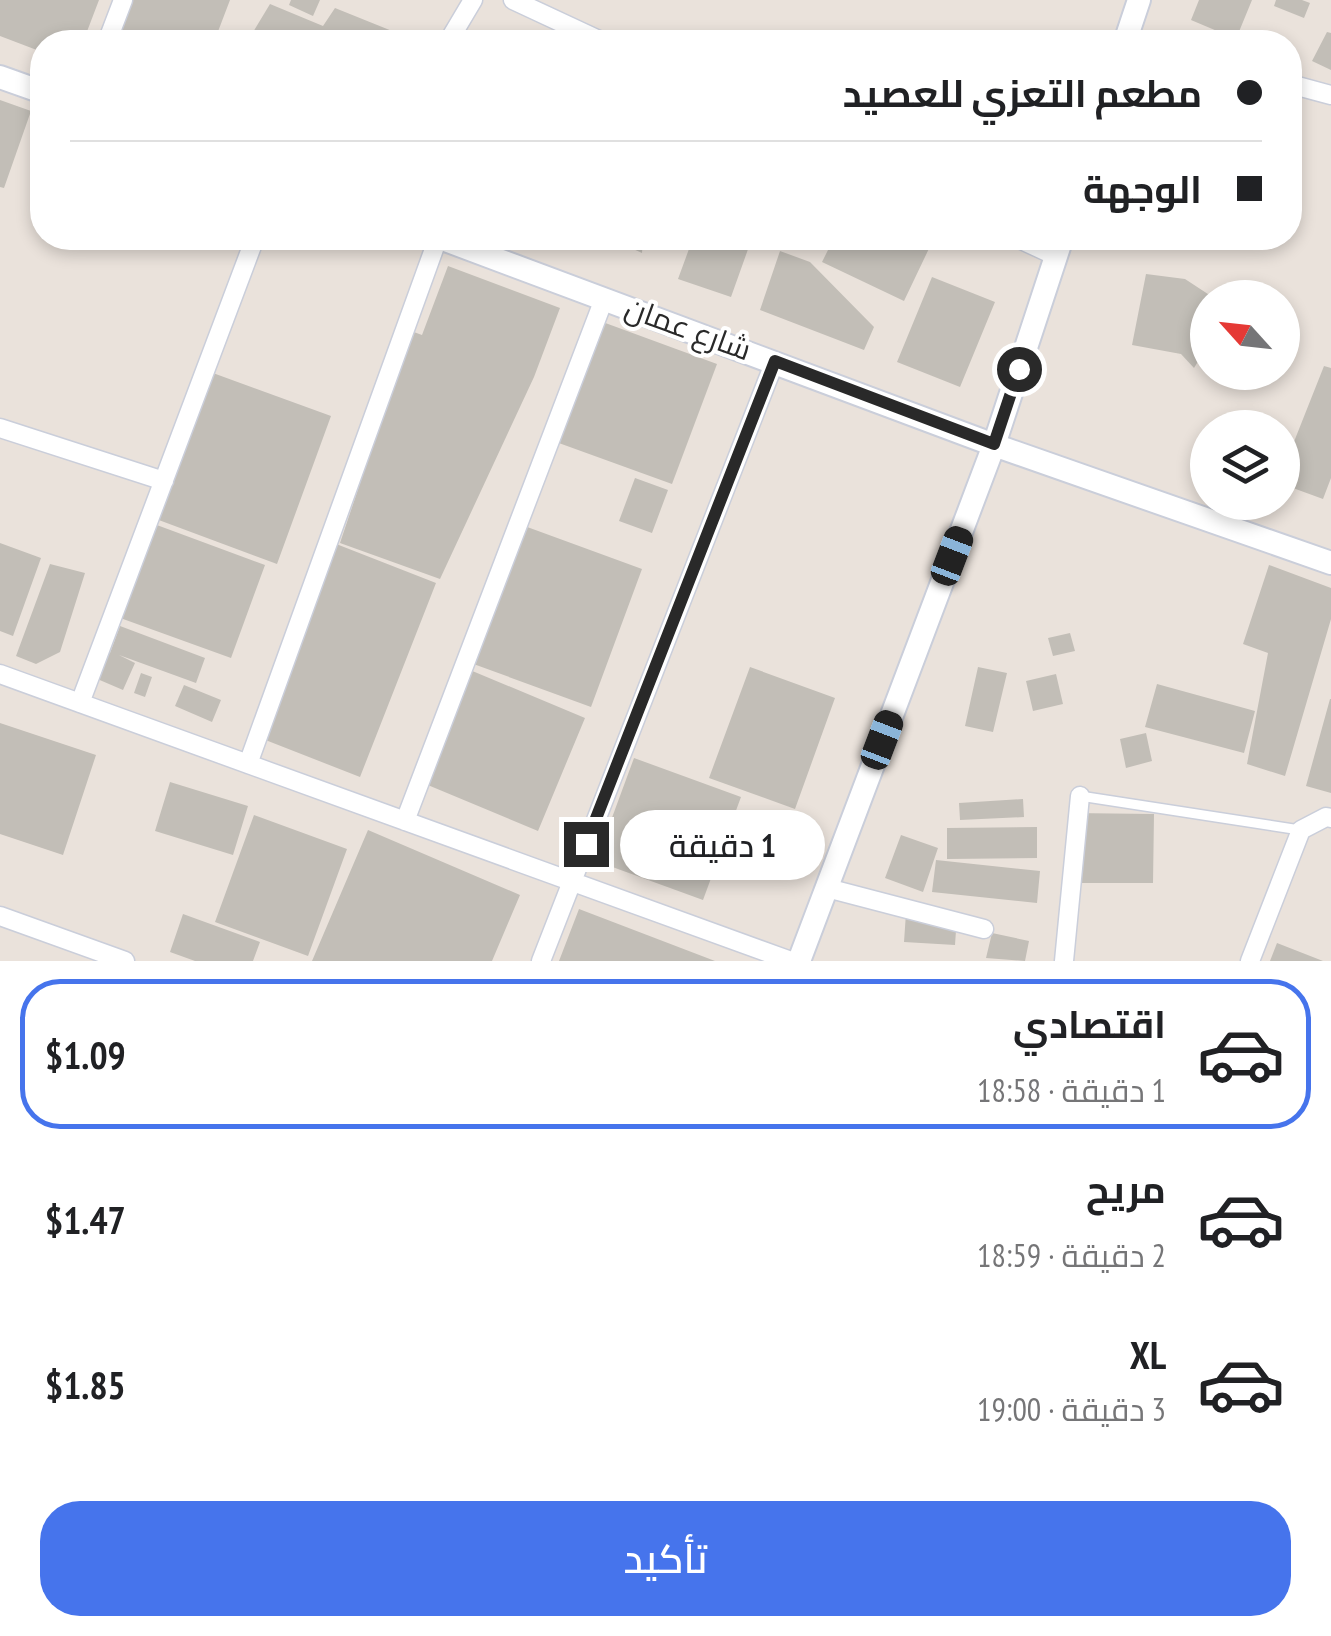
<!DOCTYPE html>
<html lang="ar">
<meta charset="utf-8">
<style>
body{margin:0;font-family:"PT Sans Narrow",Cairo,sans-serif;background:#f2f2f2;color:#202124;direction:rtl;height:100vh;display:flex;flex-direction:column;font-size:38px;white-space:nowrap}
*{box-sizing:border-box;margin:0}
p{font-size:32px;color:#757577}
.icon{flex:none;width:55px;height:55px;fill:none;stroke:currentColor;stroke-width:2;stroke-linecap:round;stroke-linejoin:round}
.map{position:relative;height:961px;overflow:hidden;direction:ltr}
.panel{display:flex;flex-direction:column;background:#fff;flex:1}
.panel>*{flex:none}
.hud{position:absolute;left:30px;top:30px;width:1272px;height:220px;border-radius:40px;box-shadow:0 5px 15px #0003;direction:rtl;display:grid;align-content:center;height:220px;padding:0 40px;background:#fff}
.needle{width:65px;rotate:297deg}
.buttons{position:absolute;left:1190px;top:280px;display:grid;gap:20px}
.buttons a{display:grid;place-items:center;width:110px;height:110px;border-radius:50%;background:#fff;box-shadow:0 5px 15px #0003;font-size:50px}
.end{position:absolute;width:45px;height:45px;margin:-22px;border:12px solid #292929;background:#fff;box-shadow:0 0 0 5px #fff}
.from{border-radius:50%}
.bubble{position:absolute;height:70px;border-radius:35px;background:#fff;box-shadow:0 5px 15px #0003;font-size:32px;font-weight:600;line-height:70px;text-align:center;direction:rtl}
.car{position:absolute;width:30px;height:60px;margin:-30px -15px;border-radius:12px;box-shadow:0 0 8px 2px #0007;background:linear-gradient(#222 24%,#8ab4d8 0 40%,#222 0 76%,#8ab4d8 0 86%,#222 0)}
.hud b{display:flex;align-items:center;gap:35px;height:95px;font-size:38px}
.hud b+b{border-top:2px solid #e0e0e0}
.hud i{width:25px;height:25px;background:#202124}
ul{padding:18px 0 0;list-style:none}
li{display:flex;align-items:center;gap:30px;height:150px;margin:0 20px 15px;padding:0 20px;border:5px solid transparent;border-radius:40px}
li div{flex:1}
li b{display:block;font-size:38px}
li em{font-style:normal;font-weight:600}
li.on{border-color:#4674ec}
li>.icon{width:90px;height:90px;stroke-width:1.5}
.primary-button{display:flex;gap:20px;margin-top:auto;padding:20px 40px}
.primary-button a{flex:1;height:115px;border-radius:40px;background:#4674ec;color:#fff;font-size:40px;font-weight:600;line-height:115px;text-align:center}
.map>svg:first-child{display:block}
</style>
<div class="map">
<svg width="1331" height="961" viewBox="0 0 1331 961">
<rect width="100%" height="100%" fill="#eae2db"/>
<path fill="#c2beb7" d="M0 0H99L83 42H42V52L0 36Z
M128 0H230L214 42H110Z
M291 0H320L313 16 289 5Z
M1199 0H1252L1236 39 1191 20Z
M1276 0H1302L1310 3 1304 18 1274 6Z
M270 4 323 26 335 8 402 35 398 42H247Z
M1327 32 1331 33V70L1312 61Z
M0 100 31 111 4 188 0 187Z
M609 238H643L642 253Z
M693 238H752L731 297 678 279Z
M834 238H934L904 301 822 262Z
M780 251 810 262 874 327 864 350 760 310Z
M448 266 560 308 534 377 440 579 340 543 411 331 422 335Z
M1146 274 1185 279 1214 298H1208V345L1194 368 1181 354 1132 345Z
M932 277 995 302 960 387 897 362Z
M589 317 717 364 672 484 545 438Z
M1324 366 1331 368V478L1323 499 1282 484V472Z
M202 369 331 416 277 564 148 516Z
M635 478 668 490 652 533 619 521Z
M146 521 265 565 231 658 112 615Z
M519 524 642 569 591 707 468 662Z
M326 540 436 583 360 777 250 734Z
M0 543 41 558 13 636 0 631Z
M50 564 85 573 60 652 36 664 16 656Z
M1269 565 1331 588V619L1285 776 1247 764 1268 653 1243 644Z
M120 626 205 658 196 683 119 655 135 663 123 690 81 672 92 645 110 653Z
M1070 633 1075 651 1053 656 1048 638Z
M458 665 585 718 538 831 411 778Z
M750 667 835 698 795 809 709 778Z
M978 667 1007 673 993 732 965 726Z
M141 673 152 677 145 697 134 693Z
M1056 674 1063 704 1033 711 1026 681Z
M1157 684 1255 711 1244 753 1145 727Z
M184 685 221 700 212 722 175 706Z
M1330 699H1331V793L1306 786Z
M0 723 96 755 63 855 0 834Z
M1146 733 1152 761 1126 768 1120 739Z
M634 758 741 797 703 900 596 861Z
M170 782 248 806 233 855 155 831Z
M1023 799 1024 817 960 820 959 803Z
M1071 813 1154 814 1153 883H1071Z
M254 815 347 849 308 956 215 922Z
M1037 827V858L947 859V828Z
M368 830 520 895 492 961H312Z
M901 835 938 848 923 892 885 878Z
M936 860 1040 871 1037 903 932 892Z
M579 909 715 961H559Z
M906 913 957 916 955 945 904 942Z
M183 914 260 942 253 961H195L170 952Z
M992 933 1029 941 1025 961 986 958Z
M1277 943 1323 961H1270Z"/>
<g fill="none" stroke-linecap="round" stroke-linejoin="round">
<g stroke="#caceda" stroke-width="12">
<path id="service" d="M1080 796 1300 830"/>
</g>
<g stroke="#caceda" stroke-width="21">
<path id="minor" d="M513 0 603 42
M107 42 123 0
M448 42 473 0
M1290 84 1331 95
M1017 238 1056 256
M0 428 164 481
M0 674 791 961
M80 703 255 238
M248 764 438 238
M405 821 604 299
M827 888 984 929
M0 916 125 961
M541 961 775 361
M1064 961 1080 796
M1250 961 1301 830 1326 817 1331 818"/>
</g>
<g stroke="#caceda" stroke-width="26">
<path id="tertiary" d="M1125 42 1139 0
M0 77 42 92
M440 238 994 445 1331 563
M799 961 994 445 1062 238"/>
</g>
<use href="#service" stroke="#fff" stroke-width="9"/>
<use href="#minor" stroke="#fff" stroke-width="18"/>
<use href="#tertiary" stroke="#fff" stroke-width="22"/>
</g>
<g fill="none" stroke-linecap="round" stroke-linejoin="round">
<path stroke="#292929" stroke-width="12" d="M586 844 775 361 994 444 1019 369"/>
</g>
<g text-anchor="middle" stroke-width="8" stroke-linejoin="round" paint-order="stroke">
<g font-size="30" fill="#292929" stroke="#fff">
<text transform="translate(688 329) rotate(20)" y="10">شارع عمان</text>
</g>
</g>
</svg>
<div class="buttons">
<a><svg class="needle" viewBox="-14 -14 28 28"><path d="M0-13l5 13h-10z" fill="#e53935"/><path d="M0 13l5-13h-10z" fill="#757577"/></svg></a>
<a><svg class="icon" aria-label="layers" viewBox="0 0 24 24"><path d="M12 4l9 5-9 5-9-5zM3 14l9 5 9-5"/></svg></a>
</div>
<i class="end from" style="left:1019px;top:369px"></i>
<i class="end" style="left:586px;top:844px"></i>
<div class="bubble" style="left:620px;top:810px;width:205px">1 دقيقة</div>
<i class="car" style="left:952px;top:556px;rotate:21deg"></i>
<i class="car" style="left:882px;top:740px;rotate:21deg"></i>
<div class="hud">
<b><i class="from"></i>مطعم التعزي للعصيد</b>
<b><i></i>الوجهة</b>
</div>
</div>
<section class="panel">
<ul>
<li class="on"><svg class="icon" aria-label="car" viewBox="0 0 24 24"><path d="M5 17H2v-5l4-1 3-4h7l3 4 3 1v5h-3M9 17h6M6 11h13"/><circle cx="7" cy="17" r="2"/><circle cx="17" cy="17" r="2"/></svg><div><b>اقتصادي</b><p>1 دقيقة · 18:58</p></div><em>$1.09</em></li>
<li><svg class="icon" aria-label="car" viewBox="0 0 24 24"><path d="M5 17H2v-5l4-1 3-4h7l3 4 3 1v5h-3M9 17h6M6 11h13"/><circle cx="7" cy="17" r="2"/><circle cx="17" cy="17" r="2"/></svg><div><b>مريح</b><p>2 دقيقة · 18:59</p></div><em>$1.47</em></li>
<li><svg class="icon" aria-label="car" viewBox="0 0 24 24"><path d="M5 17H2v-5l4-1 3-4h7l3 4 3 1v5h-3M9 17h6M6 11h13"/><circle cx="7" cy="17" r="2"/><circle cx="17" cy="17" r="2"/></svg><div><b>XL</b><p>3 دقيقة · 19:00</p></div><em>$1.85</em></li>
</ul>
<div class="primary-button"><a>تأكيد</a></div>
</section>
